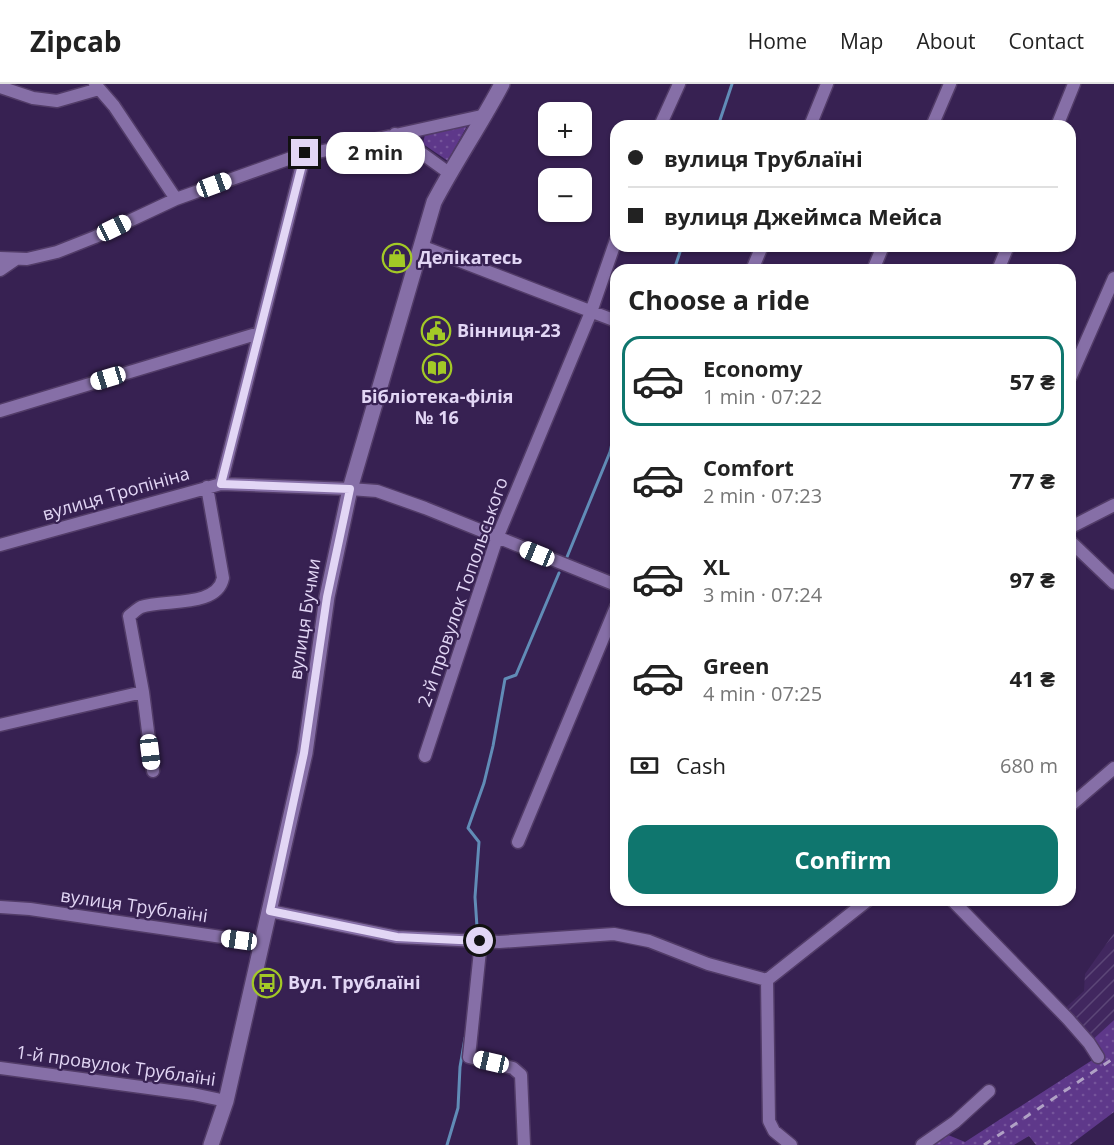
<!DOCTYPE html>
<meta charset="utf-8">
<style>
body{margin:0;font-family:"Open Sans",sans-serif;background:#f2f2f2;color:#222;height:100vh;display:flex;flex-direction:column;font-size:22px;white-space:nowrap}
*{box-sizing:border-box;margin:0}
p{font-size:20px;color:#767676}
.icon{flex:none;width:33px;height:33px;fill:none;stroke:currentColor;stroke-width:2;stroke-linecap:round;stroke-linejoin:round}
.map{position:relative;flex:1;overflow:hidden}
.side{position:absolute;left:610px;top:180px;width:466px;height:642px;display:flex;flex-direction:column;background:#fff;border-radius:18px;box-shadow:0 2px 4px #0004}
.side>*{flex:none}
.guide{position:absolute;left:610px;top:36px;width:466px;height:132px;border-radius:18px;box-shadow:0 2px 4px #0004;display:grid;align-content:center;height:132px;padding:0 18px;background:#fff}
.buttons{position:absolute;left:538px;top:18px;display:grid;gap:12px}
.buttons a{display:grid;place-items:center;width:54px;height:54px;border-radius:12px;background:#fff;box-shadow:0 2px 4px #0004;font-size:30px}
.end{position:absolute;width:27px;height:27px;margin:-14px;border:8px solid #e2d6f5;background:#111;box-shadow:0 0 0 3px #111}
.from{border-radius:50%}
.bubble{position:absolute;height:42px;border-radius:18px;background:#fff;box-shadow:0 2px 4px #0004;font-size:20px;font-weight:700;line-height:42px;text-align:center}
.car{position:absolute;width:18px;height:36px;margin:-18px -9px;border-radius:8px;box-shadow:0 0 4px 2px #0007;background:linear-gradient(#fff 24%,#345 0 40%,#fff 0 76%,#345 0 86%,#fff 0)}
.guide b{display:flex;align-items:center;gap:21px;height:57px;font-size:22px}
.guide b+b{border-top:2px solid #e0e0e0}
.guide i{width:15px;height:15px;background:#222}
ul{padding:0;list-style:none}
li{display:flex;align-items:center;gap:18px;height:90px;margin:0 12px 9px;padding:0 6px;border:3px solid transparent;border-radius:18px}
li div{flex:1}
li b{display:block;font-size:22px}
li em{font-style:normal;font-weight:700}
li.on{border-color:#0f766e}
li>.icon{width:54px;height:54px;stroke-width:1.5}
h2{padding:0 18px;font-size:27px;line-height:72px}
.pay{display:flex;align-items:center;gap:15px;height:66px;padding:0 18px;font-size:22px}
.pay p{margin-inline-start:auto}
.cta{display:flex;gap:12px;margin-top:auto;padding:12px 18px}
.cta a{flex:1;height:69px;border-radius:18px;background:#0f766e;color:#fff;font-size:24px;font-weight:700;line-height:69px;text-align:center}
header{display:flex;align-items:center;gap:36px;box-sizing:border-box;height:84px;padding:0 30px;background:#fff;border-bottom:2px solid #e0e0e0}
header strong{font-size:28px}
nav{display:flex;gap:33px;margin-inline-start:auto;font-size:21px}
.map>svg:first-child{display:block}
</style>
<header>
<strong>Zipcab</strong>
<nav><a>Home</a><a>Map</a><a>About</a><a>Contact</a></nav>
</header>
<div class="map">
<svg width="1114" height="1061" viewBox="0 0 1114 1061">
<defs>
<pattern id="industrial-furrows" width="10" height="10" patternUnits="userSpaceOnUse" patternTransform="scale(1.5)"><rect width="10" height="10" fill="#41275f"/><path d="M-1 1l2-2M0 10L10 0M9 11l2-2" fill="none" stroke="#5c4677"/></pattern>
<pattern id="grass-dots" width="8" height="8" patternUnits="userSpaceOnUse" patternTransform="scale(1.5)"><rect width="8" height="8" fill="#5e388a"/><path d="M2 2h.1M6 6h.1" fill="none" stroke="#75549b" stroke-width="1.8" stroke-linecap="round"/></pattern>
</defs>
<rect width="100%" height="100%" fill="#372152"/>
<path fill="url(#industrial-furrows)" d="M1114 849V936L1089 959 1061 928 1084 907 1085 890Z"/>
<path fill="url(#grass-dots)" d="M467 42 448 77 423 60 425 50Z
M1114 936V1028L1070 1061H1036L1029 1052 1014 1061H922L941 1048 965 1058 1097 973 1089 959Z"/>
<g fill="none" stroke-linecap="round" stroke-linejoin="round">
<path stroke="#618cb7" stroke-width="3" d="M718 42 732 0
M674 186 682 162
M567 473 610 368 616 341
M477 843 475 813 479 758 468 744 484 699 493 662 505 595 516 591 559 489
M447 1061 458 1024 460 983 465 954"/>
<g stroke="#523c68" stroke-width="15">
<path id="minor" d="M95 0 114 22 176 115
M0 3 33 14 57 17 99 5
M660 42 679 0
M810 42 827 0
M932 42 950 0
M1057 42 1074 0
M395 50 449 89
M421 162 616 237
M0 174 27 175 57 168 95 153 176 115 291 74 486 31
M0 186 16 175
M752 186 762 162
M873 186 883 162
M998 186 1008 162
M1071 292 1114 194
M0 327 259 249
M221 400 305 69
M1071 443 1114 421
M1071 458 1114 499
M0 461 221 400 350 405 377 407 425 424 616 501
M0 641 143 608
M425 672 497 454 591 228 616 156
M153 687 143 608 129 532C133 529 137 525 141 523 165 515 217 524 223 494L207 403
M1071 721 1114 684
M518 758 616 523
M952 816 1068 935 1089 959 1098 973
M0 823 30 825 263 859
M270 827 397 853 499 858 614 850 649 857 708 880 767 896
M481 857 469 973 513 984 521 991 524 1061
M0 984 193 1010 226 1017
M791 1061 774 1047 769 1037 767 896 868 816
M922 1061 955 1038 989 1007"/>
</g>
<g stroke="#523c68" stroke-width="18">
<path id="tertiary" d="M211 1061 226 1017 305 669 327 513 350 405 434 118C455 78 481 40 502 0"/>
</g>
<use href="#minor" stroke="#866fa7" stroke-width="12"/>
<use href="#tertiary" stroke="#866fa7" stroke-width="15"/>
<path stroke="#b0a1c5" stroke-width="3" stroke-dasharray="8 8" stroke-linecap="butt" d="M984 1061 1114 974"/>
</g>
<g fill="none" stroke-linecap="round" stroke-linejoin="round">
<path stroke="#e2d6f5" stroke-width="8" d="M305 69 221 400 350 405 327 513 304 669 270 827 397 853 480 857"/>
</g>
<defs>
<g id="shop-ring" transform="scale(1.5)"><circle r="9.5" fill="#372152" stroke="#a3c926" stroke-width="1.5"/><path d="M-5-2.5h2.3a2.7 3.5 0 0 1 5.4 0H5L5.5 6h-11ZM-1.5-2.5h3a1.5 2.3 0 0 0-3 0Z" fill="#a3c926"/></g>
<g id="civic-ring" transform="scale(1.5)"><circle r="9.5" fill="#372152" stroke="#a3c926" stroke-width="1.5"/><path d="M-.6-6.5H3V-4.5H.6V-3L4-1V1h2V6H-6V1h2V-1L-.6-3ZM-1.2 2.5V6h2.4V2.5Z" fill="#a3c926"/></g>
<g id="library-ring" transform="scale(1.5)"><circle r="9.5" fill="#372152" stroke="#a3c926" stroke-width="1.5"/><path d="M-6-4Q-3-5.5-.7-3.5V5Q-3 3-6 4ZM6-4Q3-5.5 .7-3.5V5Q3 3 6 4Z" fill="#a3c926"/></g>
<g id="bus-ring" transform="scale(1.5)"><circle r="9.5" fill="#372152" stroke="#a3c926" stroke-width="1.5"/><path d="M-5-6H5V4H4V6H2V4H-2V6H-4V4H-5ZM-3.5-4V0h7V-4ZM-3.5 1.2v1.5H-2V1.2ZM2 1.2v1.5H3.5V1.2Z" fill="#a3c926"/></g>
</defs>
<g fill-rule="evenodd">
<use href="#shop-ring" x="397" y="174"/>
<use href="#civic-ring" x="436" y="247"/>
<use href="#library-ring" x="437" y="284"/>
<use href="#bus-ring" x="267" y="899"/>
</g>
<g text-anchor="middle" stroke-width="4.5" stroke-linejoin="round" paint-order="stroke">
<g font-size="18" font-weight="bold" fill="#e2d6f5" stroke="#372152" text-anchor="start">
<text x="418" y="180">Делікатесь</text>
<text x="457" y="253">Вінниця-23</text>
<text x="437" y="319" text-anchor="middle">Бібліотека-філія<tspan x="437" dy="21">№ 16</tspan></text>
<text x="288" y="905">Вул. Трублаїні</text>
</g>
<g font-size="18" fill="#e2d6f5" stroke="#372152">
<text transform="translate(116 410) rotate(-16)" y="6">вулиця Тропініна</text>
<text transform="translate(463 508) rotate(-71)" y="6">2-й провулок Топольського</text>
<text transform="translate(305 535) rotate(-81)" y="6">вулиця Бучми</text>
<text transform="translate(134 822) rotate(8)" y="6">вулиця Трублаїні</text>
<text transform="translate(116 982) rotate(8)" y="6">1-й провулок Трублаїні</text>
</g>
</g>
</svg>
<div class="buttons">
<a>+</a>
<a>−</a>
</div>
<i class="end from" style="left:480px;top:857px"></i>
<i class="end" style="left:305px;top:69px"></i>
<div class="bubble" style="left:326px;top:48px;width:99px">2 min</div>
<i class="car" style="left:214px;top:101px;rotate:70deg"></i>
<i class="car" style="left:114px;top:144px;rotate:64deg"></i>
<i class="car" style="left:108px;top:294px;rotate:253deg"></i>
<i class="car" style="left:537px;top:470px;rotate:292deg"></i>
<i class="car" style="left:150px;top:668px;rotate:173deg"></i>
<i class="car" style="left:239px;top:856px;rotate:278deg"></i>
<i class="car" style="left:491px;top:978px;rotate:283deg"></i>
<div class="guide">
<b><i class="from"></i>вулиця Трублаїні</b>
<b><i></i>вулиця Джеймса Мейса</b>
</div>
<section class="side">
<h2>Choose a ride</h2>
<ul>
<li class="on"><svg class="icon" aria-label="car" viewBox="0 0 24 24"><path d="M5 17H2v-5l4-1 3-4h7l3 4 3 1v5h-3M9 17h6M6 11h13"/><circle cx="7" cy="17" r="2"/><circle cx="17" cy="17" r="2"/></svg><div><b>Economy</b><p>1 min · 07:22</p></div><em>57 ₴</em></li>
<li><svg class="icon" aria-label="car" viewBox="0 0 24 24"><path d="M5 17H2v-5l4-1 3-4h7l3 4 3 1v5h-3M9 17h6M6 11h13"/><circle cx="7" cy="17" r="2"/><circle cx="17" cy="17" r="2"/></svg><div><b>Comfort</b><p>2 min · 07:23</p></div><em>77 ₴</em></li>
<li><svg class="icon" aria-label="car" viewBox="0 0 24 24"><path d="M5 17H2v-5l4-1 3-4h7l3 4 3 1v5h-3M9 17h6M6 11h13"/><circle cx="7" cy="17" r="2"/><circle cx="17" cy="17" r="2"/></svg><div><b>XL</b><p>3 min · 07:24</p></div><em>97 ₴</em></li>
<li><svg class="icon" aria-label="car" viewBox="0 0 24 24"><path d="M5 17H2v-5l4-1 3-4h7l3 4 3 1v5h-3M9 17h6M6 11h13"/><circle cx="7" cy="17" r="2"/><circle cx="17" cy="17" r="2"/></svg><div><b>Green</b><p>4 min · 07:25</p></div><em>41 ₴</em></li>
</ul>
<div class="pay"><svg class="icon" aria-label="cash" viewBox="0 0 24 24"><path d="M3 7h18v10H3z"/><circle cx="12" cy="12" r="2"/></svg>Cash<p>680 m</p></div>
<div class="cta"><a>Confirm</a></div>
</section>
</div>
